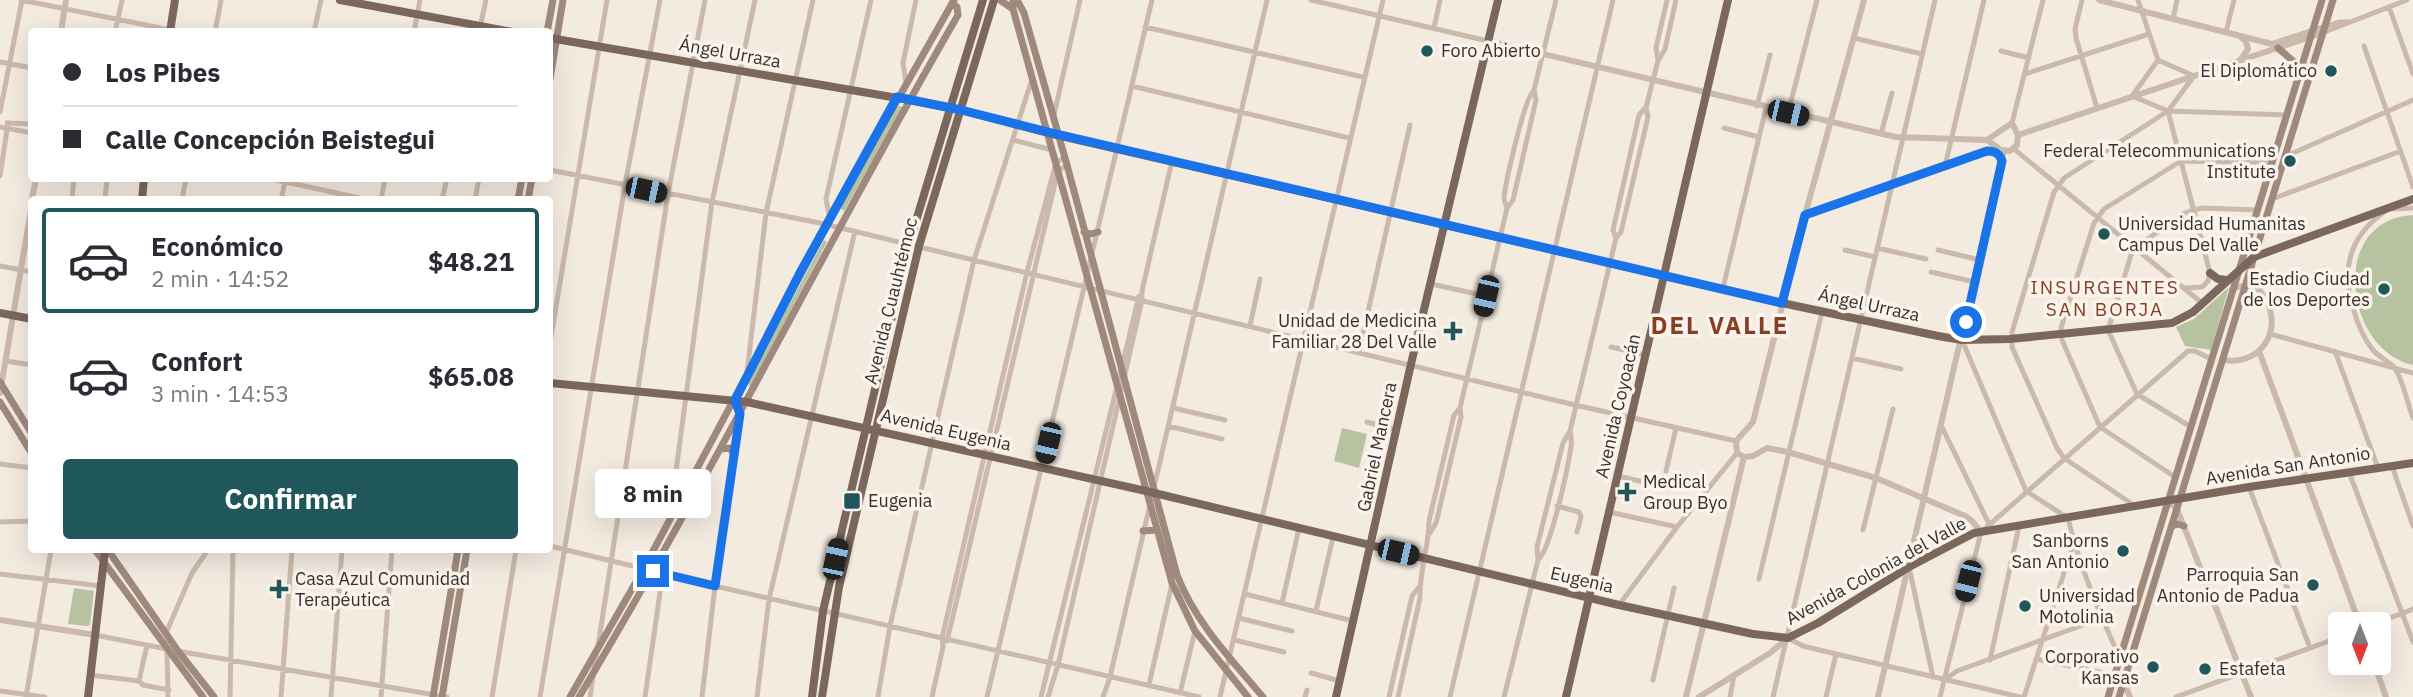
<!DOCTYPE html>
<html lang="es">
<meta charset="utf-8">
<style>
body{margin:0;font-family:"IBM Plex Sans",sans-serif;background:#f2f2f3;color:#2b2b33;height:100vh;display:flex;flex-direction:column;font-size:26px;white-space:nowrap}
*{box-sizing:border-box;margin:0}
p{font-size:23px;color:#7c7c81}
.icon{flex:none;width:38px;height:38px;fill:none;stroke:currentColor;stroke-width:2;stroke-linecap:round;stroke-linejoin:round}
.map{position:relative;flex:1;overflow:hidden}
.side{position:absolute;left:28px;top:196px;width:525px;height:357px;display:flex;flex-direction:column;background:#fff;border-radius:7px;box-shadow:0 7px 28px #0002}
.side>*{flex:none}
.banner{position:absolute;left:28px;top:28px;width:525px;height:154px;border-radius:7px;box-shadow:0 7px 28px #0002;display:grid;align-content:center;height:154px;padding:0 35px;background:#fff}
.needle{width:46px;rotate:180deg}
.controls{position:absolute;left:2328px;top:612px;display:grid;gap:14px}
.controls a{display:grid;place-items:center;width:63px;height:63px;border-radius:7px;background:#fff;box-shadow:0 7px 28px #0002;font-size:35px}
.end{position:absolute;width:32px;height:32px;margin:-16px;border:9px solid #1a73e8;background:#fff;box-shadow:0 0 0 4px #fff}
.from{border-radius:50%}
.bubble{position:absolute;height:49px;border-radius:7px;background:#fff;box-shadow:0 7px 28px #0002;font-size:23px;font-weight:700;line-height:49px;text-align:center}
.car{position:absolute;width:21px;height:42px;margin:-21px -10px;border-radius:9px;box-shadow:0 0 5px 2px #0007;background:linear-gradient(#222 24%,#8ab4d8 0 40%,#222 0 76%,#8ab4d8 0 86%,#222 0)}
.banner b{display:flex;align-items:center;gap:24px;height:66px;font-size:26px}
.banner b+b{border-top:2px solid #e1e1e2}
.banner i{width:18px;height:18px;background:#2b2b33}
ul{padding:12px 0 0;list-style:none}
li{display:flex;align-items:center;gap:21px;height:105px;margin:0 14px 10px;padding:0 21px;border:4px solid transparent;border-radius:7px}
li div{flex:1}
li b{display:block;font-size:26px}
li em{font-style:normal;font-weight:700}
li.current{border-color:#20575b}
li>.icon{width:63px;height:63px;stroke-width:1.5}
.cta{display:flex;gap:14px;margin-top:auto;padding:14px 35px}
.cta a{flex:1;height:80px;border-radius:7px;background:#20575b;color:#fff;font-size:28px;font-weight:700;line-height:80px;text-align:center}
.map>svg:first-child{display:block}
</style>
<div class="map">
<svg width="2413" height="697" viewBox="0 0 2413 697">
<rect width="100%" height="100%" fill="#f3eae0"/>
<path fill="#b6c2a0" d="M898 106 903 107 844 211 840 208Z
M2413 215V365C2345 351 2327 220 2413 215Z
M824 240 827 242 750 389 748 381Z
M2229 287 2211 350 2185 346 2176 327 2194 319Z
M1342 428 1367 434 1359 468 1334 461Z
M74 588 94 591 90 625 87 626 68 624Z"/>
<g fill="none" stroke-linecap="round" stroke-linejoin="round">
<path stroke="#cbbaac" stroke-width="5" d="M21 0 181 32
M1311 0 1488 41
M2082 0 2075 29 2076 38 2097 108
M2138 0 2158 60 2194 76 2168 111
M2389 7 2413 74
M2173 19 2177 0
M1145 27 1363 77
M2324 27 2339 22H2348
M1434 28 1440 0
M115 32 122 0
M215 32 221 0
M314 32 321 0
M414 32 420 0
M479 32 486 0
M2226 32 2234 0
M2322 33 2407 0
M1854 38 1922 54
M2364 46 2413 187
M2001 51 2029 58
M2158 60 2132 96 2168 111
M1658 61 1656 48 1667 0
M0 62 32 68
M2025 74 2149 34
M906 83 903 63 916 0
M1132 86 1349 138
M1757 106 1770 55
M2168 111 2210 273 2208 281 2202 287 2186 288
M0 112 22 0
M1788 113 1817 0
M1054 115 1080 0
M7 123 32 124
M2012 123 2043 0
M0 127 32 133
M1724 128 1759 137
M1881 134 1892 93
M1013 140 1052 150
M2014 149 2202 303
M2284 157 2413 100
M1945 166 1984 0
M550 170 820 223 1575 405 1736 441
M0 176 8 123
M267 178 369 200
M72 198 74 178
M2272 199 2401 151
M105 200 107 178
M182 200 186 178
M281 200 285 182
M381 200 385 178
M442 200 447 178
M475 200 479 178
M1507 208C1505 204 1504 202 1504 197 1506 181 1524 99 1534 90L1556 0
M2393 209 2413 208
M2384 212C2348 238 2341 270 2354 311 2358 325 2364 339 2373 350 2379 357 2388 361 2394 367 2402 377 2408 405 2413 418
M1805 215 1987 151 1997 153 2002 161
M830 219 826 199 871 0
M1616 238 1613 230 1639 115 1646 107
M1877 248 1926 259
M1845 250 1875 257
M1938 250 1980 260
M0 266 32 272
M1931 272 1975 282
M1431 284 1486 296
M1723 288 1766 108
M1250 326 1260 279
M2270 334 2413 373
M1962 340 2026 491 2068 518C2079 566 2099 613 2120 658
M550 343 607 0
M1611 347 1646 355
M2335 351 2378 468
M1359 352 1410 125
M1852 358 1901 369
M6 361 32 365
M747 372 766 213 813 0
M1173 408 1225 420
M1367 422 1397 430
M1941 425 1990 526
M1168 426 1222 439
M2191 427 2137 394 2108 330 2131 255 2136 247 2185 213 2193 210 2203 208 2257 210
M0 464 32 468
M2392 466 2413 526
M1666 471 1676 428
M2349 472 2413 642
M1618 476 1673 489
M2175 477 2100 427 2062 340 2061 328 2094 223 2104 209 2181 161 2272 163
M2249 487 2310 648
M1557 506 1579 512 1581 517 1577 532
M2135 506 2064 458 2057 448 2012 347V332L2054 192 2064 178 2168 111 2287 115
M675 508 674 486 712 202 755 0
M1609 512 1677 527
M0 522 32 521
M1863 530 1893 409
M1430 533 1436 523 1461 417 1460 408 1507 208 1513 200 1536 100 1534 90
M550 546 715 586 1199 697
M1538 560C1551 549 1568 467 1571 447 1572 441 1571 436 1570 431
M1909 567 1933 677
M0 574 101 586
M1759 579 1822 312
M1245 594 1353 621
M1282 603 1299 528
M1619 605 1677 527 1737 453
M1316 611 1333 537
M1239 618 1292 631
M2372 625 2413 609
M166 633 192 573 208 550
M95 635 167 649
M1788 638 1803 646 1836 654 2020 697
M1234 640 1284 652
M947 641 1056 179 1058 171 1067 165
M598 646 668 194 705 0
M167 648 168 697
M177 651 447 697
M2036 659 2114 675
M1990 660 2019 526
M1311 673 1340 681
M90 675 139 681 143 685 169 690
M1653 680 1674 588
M1944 680 1957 671 2102 618
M139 681 147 645
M1149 685 1172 583
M0 691 45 697
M1180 693 1195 631
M26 697 51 550
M230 697 233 550
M281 697 292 550
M331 697 342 550
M381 697 392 550
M492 697 516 550
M540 697 625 185 660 0
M590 697 596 656
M645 697 663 572
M702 697 715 586 740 414 735 400
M757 697 769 599 855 231
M878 697 890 626 974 260 1032 79
M932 697 943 647 942 638 1027 272 1056 163 1065 157
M987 697 1152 0
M1041 697 1139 296
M1048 697 1058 665 1142 300V291L1172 161
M1103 697 1110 677 1267 0
M1220 697 1383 0
M1305 697 1307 690
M1389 697 1412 596 1419 587
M1398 697 1420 598C1419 572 1429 547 1429 521L1454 415 1460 408
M1450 697 1613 0
M1504 697 1538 560 1537 547 1563 443 1570 431 1616 238 1621 232 1648 117 1646 107 1658 61 1665 49 1676 0
M1730 697 1734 675
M1773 697 1935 0
M1826 697 1836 654
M1940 697 1981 532 2188 351H2195L2211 359
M2024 697 2074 542
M2176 697 2340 637"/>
<path stroke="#cbbaac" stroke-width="6" d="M2099 0 2272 44 2324 27
M61 32 66 0
M1488 41 1896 137 1987 140
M2241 59 2248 49 2246 42 2241 37
M2012 123 2018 135 2017 145 2010 151 2001 150 1987 140Z
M2018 135 2322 33
M32 200 36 178
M2259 351 2360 625
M2223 360C2266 367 2287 321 2259 290 2250 285 2242 284 2232 290
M0 393 32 204
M1744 457 1737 453 1736 441 1753 422 1805 215 1864 0
M1744 457 1753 456 1767 448 1788 452 1876 478 1965 516 1971 520 1981 532
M2168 501 2177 509 2251 697
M0 620 95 635
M2374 663 2386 697
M2124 683 2130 697
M1686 697 1744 457
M1699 697 1770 653 1788 638
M1878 697 2004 151"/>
<path stroke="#9f897d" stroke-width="7" d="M1000 0 1013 9
M1013 0V9L1172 583 1195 631 1248 697
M1017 0 1024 13 1067 165 1177 575C1195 622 1231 659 1263 697
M547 32 553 0
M2278 48 2301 68
M550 79 563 0
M518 200 522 178
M528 200 532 178
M1084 232 1091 234 1098 232
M0 382 32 434
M0 402 32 454
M721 449 730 448 734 455
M2172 526 2178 524 2184 526
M1143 531 1157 530
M95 550 203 697
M108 550 178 651 214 697
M433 697 458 550
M442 697 467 550
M570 697 644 568 830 219 954 0
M579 697C713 474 828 240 958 15L957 7 952 3
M2108 697 2322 0
M2119 697 2333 0"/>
<path stroke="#7b675c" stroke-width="8" d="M340 0 513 32
M170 32 175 0
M550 38 909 100 961 110 1048 133 1782 303 1938 336 1962 340 2010 339 2172 323 2193 312 2254 257 2413 199
M142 200 144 178
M2210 273 2218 279 2227 280
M0 313 32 319
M550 383 747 402 1146 491 1619 605 1753 634 1788 638 1818 623 1909 567 1974 533 2249 487 2413 463
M88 697 105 550
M812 697 823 611 909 244 983 0
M822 697 839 587 919 246 994 0
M1336 697 1411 364 1498 0
M1566 697 1728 0"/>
</g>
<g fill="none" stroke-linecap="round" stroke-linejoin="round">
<path stroke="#1a73e8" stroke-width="9" d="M653 571 715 586 740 414 735 400 800 273 897 97 961 110 1048 132 1782 303 1805 215 1987 151C1995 151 1999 153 2002 161L1966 322"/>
</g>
<g fill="#20575b" stroke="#faf4ed" stroke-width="2.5">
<circle cx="1427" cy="51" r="7"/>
<circle cx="2331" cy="71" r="7"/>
<circle cx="2290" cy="161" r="7"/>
<circle cx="2104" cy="234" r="7"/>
<circle cx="2384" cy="289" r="7"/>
<path d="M1449.5 320.5h7v7h7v7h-7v7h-7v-7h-7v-7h7z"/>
<path d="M1623.5 481.5h7v7h7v7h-7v7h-7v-7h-7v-7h7z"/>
<rect x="843" y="492" width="18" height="18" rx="3.5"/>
<circle cx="2123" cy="551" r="7"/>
<circle cx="2313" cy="585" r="7"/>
<path d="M275.5 578.5h7v7h7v7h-7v7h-7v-7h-7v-7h7z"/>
<circle cx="2025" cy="606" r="7"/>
<circle cx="2153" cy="667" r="7"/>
<circle cx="2205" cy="669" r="7"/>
</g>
<g text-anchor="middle" stroke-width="7" stroke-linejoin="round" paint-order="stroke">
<g font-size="18" fill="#392f2b" stroke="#faf4ed" text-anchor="start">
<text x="1441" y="57">Foro Abierto</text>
<text x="2317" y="77" text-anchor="end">El Diplomático</text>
<text x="2276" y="157" text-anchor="end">Federal Telecommunications<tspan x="2276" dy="21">Institute</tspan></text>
<text x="2118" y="230">Universidad Humanitas<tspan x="2118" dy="21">Campus Del Valle</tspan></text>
<text x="2370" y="285" text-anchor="end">Estadio Ciudad<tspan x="2370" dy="21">de los Deportes</tspan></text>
<text x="1437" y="327" text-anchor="end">Unidad de Medicina<tspan x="1437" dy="21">Familiar 28 Del Valle</tspan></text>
<text x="1643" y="488">Medical<tspan x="1643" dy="21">Group Byo</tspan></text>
<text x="868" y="507">Eugenia</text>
<text x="2109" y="547" text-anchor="end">Sanborns<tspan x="2109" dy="21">San Antonio</tspan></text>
<text x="2299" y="581" text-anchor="end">Parroquia San<tspan x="2299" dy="21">Antonio de Padua</tspan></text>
<text x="295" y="585">Casa Azul Comunidad<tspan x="295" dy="21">Terapéutica</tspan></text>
<text x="2039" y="602">Universidad<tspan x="2039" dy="21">Motolinia</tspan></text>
<text x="2139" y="663" text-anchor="end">Corporativo<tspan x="2139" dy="21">Kansas</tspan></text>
<text x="2219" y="675">Estafeta</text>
</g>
<g font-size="18" fill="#392f2b" stroke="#faf4ed">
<text transform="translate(730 53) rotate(10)" y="6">Ángel Urraza</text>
<text transform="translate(891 301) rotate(-76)" y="6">Avenida Cuauhtémoc</text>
<text transform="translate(1869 305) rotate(12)" y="6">Ángel Urraza</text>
<text transform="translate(1618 406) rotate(-77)" y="6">Avenida Coyoacán</text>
<text transform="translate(946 430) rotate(13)" y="6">Avenida Eugenia</text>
<text transform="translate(1377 447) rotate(-78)" y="6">Gabriel Mancera</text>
<text transform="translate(2288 466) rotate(-9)" y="6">Avenida San Antonio</text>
<text transform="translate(1876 571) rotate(-29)" y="6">Avenida Colonia del Valle</text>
<text transform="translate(1582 580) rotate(13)" y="6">Eugenia</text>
</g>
<g font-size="19" letter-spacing="2" fill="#883d24" stroke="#faf4ed">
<text x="2105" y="294">INSURGENTES<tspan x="2105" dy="22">SAN BORJA</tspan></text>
</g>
<g font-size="24" font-weight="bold" letter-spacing="2" fill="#883d24" stroke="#faf4ed">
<text x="1720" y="334">DEL VALLE</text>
</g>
</g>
</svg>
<div class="controls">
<a><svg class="needle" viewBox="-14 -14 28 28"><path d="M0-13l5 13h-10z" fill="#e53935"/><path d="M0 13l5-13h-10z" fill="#7c7c81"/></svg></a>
</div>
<i class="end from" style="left:1966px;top:322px"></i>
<i class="end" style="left:653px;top:571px"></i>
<div class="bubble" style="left:595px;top:469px;width:116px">8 min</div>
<i class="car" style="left:1788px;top:113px;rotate:103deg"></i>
<i class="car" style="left:646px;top:190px;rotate:102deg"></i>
<i class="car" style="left:1486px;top:296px;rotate:193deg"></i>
<i class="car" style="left:1048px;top:443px;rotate:193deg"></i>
<i class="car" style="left:1398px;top:552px;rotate:103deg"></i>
<i class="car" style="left:835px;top:559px;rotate:12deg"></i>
<i class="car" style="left:1968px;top:581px;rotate:194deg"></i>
<div class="banner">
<b><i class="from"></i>Los Pibes</b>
<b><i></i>Calle Concepción Beistegui</b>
</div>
<section class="side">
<ul>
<li class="current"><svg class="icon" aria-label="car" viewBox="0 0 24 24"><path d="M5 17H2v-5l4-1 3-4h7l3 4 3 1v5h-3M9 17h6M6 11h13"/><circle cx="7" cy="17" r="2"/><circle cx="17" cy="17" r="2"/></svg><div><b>Económico</b><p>2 min · 14:52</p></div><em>$48.21</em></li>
<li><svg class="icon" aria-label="car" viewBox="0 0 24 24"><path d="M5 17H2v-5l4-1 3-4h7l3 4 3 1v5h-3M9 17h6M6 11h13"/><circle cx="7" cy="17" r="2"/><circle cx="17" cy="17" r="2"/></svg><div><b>Confort</b><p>3 min · 14:53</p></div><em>$65.08</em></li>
</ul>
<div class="cta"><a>Confirmar</a></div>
</section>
</div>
